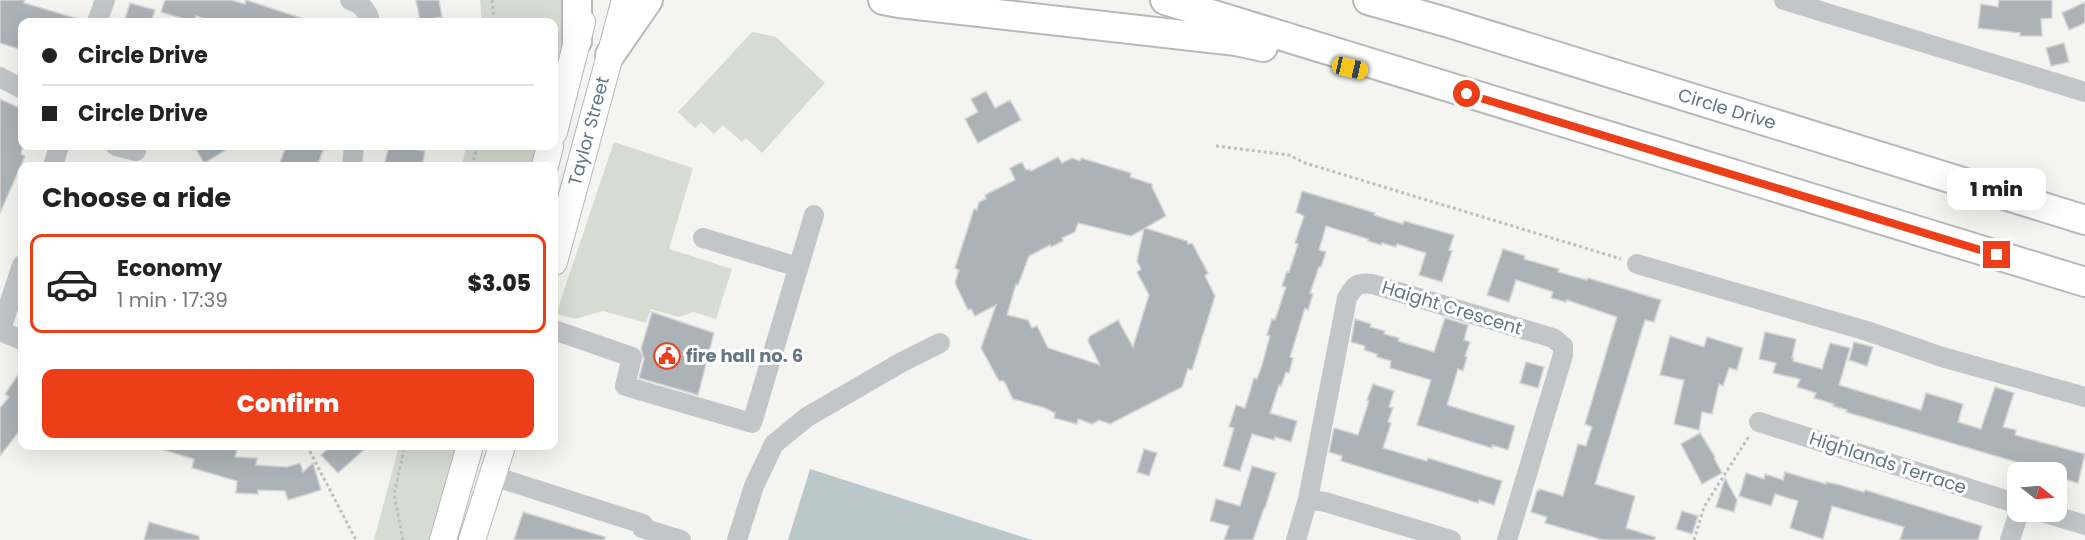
<!DOCTYPE html>
<meta charset="utf-8">
<style>
body{margin:0;font-family:Poppins,sans-serif;background:#f6f6f6;color:#222;height:100vh;display:flex;flex-direction:column;font-size:22px;white-space:nowrap}
*{box-sizing:border-box;margin:0}
p{font-size:20px;color:#767676}
.icon{flex:none;width:33px;height:33px;fill:none;stroke:currentColor;stroke-width:2;stroke-linecap:round;stroke-linejoin:round}
.map{position:relative;flex:1;overflow:hidden}
.sheet{position:absolute;left:18px;top:162px;width:540px;height:288px;display:flex;flex-direction:column;background:#fff;border-radius:12px;box-shadow:0 6px 24px #0002}
.sheet>*{flex:none}
.banner{position:absolute;left:18px;top:18px;width:540px;height:132px;border-radius:12px;box-shadow:0 6px 24px #0002;display:grid;align-content:center;height:132px;padding:0 24px;background:#fff}
.needle{width:39px;rotate:107deg}
.fabs{position:absolute;left:2007px;top:462px;display:grid;gap:12px}
.fabs a{display:grid;place-items:center;width:60px;height:60px;border-radius:12px;background:#fff;box-shadow:0 6px 24px #0002;font-size:30px}
.end{position:absolute;width:27px;height:27px;margin:-14px;border:8px solid #ec3e18;background:#fff;box-shadow:0 0 0 3px #fff}
.from{border-radius:50%}
.bubble{position:absolute;height:42px;border-radius:12px;background:#fff;box-shadow:0 6px 24px #0002;font-size:20px;font-weight:800;line-height:42px;text-align:center}
.car{position:absolute;width:18px;height:36px;margin:-18px -9px;border-radius:8px;box-shadow:0 0 4px 2px #0007;background:linear-gradient(#f5c518 24%,#345 0 40%,#f5c518 0 76%,#345 0 86%,#f5c518 0)}
.banner b{display:flex;align-items:center;gap:21px;height:57px;font-size:22px}
.banner b+b{border-top:2px solid #e0e0e0}
.banner i{width:15px;height:15px;background:#222}
ul{padding:0;list-style:none}
li{display:flex;align-items:center;gap:18px;height:99px;margin:0 12px 9px;padding:0 12px;border:3px solid transparent;border-radius:12px}
li div{flex:1}
li b{display:block;font-size:22px}
li em{font-style:normal;font-weight:800}
li.selected{border-color:#ec3e18}
li>.icon{width:54px;height:54px;stroke-width:1.5}
h2{padding:0 24px;font-size:27px;line-height:72px}
.primary-button{display:flex;gap:12px;margin-top:auto;padding:12px 24px}
.primary-button a{flex:1;height:69px;border-radius:12px;background:#ec3e18;color:#fff;font-size:24px;font-weight:800;line-height:69px;text-align:center}
.map>svg:first-child{display:block}
</style>
<div class="map">
<svg width="2085" height="540" viewBox="0 0 2085 540">
<rect width="100%" height="100%" fill="#f4f4f0"/>
<path fill="#d5dcd1" d="M480 0H570L573 7 554 89V22H482Z
M752 32 776 37 825 83 762 153 746 138 742 142 723 125 714 134 701 122 695 128 678 112Z
M614 142 693 168 669 249 732 269 716 319 694 312 679 317 651 309 646 323 603 311 575 319 556 314Z
M466 146H540L535 166H462Z
M399 446H459L431 540H374Z"/>
<path fill="#bac7cb" d="M810 469 1032 540H788Z"/>
<path fill="#abb3b8" stroke="#d5d5d3" stroke-width="1.5" fill-rule="evenodd" d="M0 0H25L24 3 79 19V22H22V50L0 43Z
M165 0H231L245 4 246 0 304 19V22H215L196 16 194 22 161 12Z
M416 0H439L442 17 420 21Z
M1999 0H2052V18L2041 19 2042 36H2020V33L1978 28 1981 4 1998 7Z
M2085 2V23L2069 30 2062 13Z
M130 3 155 10 151 22H124Z
M2064 43 2069 62 2051 66 2046 48Z
M986 91 995 108 1010 100 1021 120 978 143 965 119 978 112 971 99Z
M0 99 22 109V150L21 154 25 156 0 213Z
M194 146H233L204 163Z
M286 146H316L324 148 317 166H279Z
M389 146H400L425 151 422 166H384Z
M1058 157 1062 163 1072 158 1080 161 1081 158 1131 173 1130 177 1152 184V187L1166 216 1145 228 1187 241 1188 244 1192 243 1208 273 1205 276 1215 296 1192 370 1188 369 1182 387 1110 424 1099 420 1092 424 1078 419 1077 424 1054 418 1055 413 1045 408 1013 399 1004 381H999L981 348 996 305 975 316 971 309 968 310 955 283 959 270 955 268 974 209 977 210 979 202 986 199 985 195 1015 180 1010 168 1022 162 1026 170 1030 169 1031 171ZM1078 223 1131 236 1144 229 1137 261 1141 269 1137 272 1149 295 1133 347 1118 320 1090 336 1088 341 1100 365 1048 348 1037 326 1032 328 1028 320 1007 315 1016 284 1018 285 1029 256 1050 245 1051 247 1063 241 1062 238 1075 232Z
M1302 191 1375 213 1374 215 1403 224 1404 221 1454 235 1449 250 1452 251 1442 282 1419 275 1426 253 1397 244 1396 247 1382 243 1381 245 1368 241V239L1326 226 1319 250 1326 252 1321 267H1319L1310 293 1313 294 1308 310 1305 308 1290 357 1293 358 1289 373 1286 372 1281 386 1279 385 1270 413 1297 421 1291 442 1275 437 1274 440 1252 434 1240 471 1223 466 1234 428 1229 427 1236 405 1245 408 1254 378 1257 379 1262 365 1270 336 1267 335 1272 319 1275 320 1286 287 1282 286 1287 271 1289 272 1298 244 1295 243 1304 216 1296 212Z
M1503 249 1525 256 1524 259 1559 269 1558 272 1587 280 1588 278 1661 300 1654 322 1645 320 1595 484 1635 496 1626 528 1655 537V540H1603L1545 523 1547 517 1531 512 1537 491H1539V489L1563 496 1578 444 1586 446 1592 427 1585 424 1617 317 1567 300 1566 302 1551 298 1553 292 1516 280 1509 302 1487 295Z
M652 312 714 333 698 395 639 378 644 359 641 349Z
M1445 318 1468 325 1464 340 1470 342 1465 356 1467 357 1463 371 1458 369 1447 405 1515 426 1508 450 1492 445V448L1417 425 1431 380 1390 368 1391 361 1377 357V354L1364 350 1365 346 1351 342 1355 319 1371 324 1370 327 1385 331 1384 334 1399 338 1398 341 1434 352Z
M1765 332 1796 339 1792 358H1794L1793 361 1822 369 1830 343 1850 348 1839 385 1921 410 1926 393 1963 404 1958 422 1981 429 1995 387 2014 393 2003 427 2016 430 2015 435 2085 454 2078 483 2056 477V472H2039L2040 469 1846 412 1847 410 1833 406 1834 404 1814 398 1816 393 1797 387 1800 379 1773 373 1776 363 1759 359Z
M1670 336 1704 347 1707 337 1743 348 1737 370 1729 368 1723 386 1719 384 1712 414 1702 412 1699 430 1674 424 1684 380 1660 375Z
M1854 342 1873 347 1867 366 1849 360Z
M1526 362 1544 367 1538 388 1520 383Z
M22 369V428L0 456V408L9 397 5 394Z
M1373 384 1394 391 1389 407 1393 408 1388 422 1391 423 1383 448 1427 461 1428 458 1502 481 1494 505 1479 500 1478 503 1341 461 1342 456 1329 452 1334 428 1358 435 1369 401 1367 400Z
M1700 433 1715 457 1714 458 1722 473 1702 484 1681 444Z
M161 446H220L237 450 235 457 257 458 256 465 287 467 300 463 303 472 313 463 321 490 288 500 285 491 258 490V494L236 493 237 481 192 468 194 459 160 449Z
M331 446H368L338 473 321 455Z
M1144 449 1157 453 1149 476 1137 472Z
M1252 466 1276 473 1265 508H1264L1253 540H1224L1229 526 1210 521 1216 499 1240 506Z
M1785 472 1826 484V482L1840 485 1864 492 1865 490 1982 526 1978 540H1900L1904 527 1832 506 1823 539 1790 528 1798 501 1775 494 1771 506 1739 496 1746 473 1764 479 1765 474 1783 480Z
M1725 478 1737 500 1734 512 1716 507Z
M1682 511 1698 516 1692 534 1676 529Z
M523 512 605 537V540H514Z
M149 522 199 536V540H144Z"/>
<g fill="none" stroke-linecap="round" stroke-linejoin="round">
<g stroke="#b4b9bc" stroke-width="28">
<path id="major" d="M554 132 582 22
M545 166 550 146
M554 262 625 0
M443 540 470 446
M472 540 502 446"/>
</g>
<g stroke="#b6b9bc" stroke-width="32">
<path id="highway" d="M883 0 899 3 1236 41 1263 47
M1165 0 2085 282
M1368 0 1446 22 2085 220
M577 41V0
M610 55 648 0"/>
</g>
<path stroke="#bdbfc1" stroke-width="3" stroke-dasharray="3 3" stroke-linecap="butt" d="M492 0 494 22
M1216 146 1289 155 1305 163 1621 259
M472 166 477 146
M307 446 356 540
M403 540 394 494 405 446
M1694 540 1704 507 1749 436"/>
<path stroke="#c1c6c8" stroke-width="20" d="M350 0C361 3 368 11 370 22
M1784 0 2085 92
M97 22 105 0
M0 77 22 89
M116 146 136 151
M53 166 59 146
M352 166 354 146
M703 238 798 267
M1637 264 1867 331 1942 357 2085 397
M554 330 632 357 625 386 752 423 814 215
M0 331 22 340
M0 332 22 265
M1759 422 2018 504
M493 476 643 524 642 528 681 540
M1308 499 1347 298C1354 286 1357 282 1372 284L1553 338 1563 346V355L1507 540
M2042 512 2085 525
M737 540 754 486 774 444 807 417 902 362 940 343
M1296 540 1308 499 1325 502 1451 540
M2010 540 2019 512"/>
<use href="#major" stroke="#fff" stroke-width="26"/>
<use href="#highway" stroke="#fff" stroke-width="28"/>
</g>
<g fill="none" stroke-linecap="round" stroke-linejoin="round">
<path stroke="#ec3e18" stroke-width="8" d="M1467 94 1997 255"/>
</g>
<defs>
<g id="civic-ring" transform="scale(1.35)"><circle r="9.5" fill="#fff" stroke="#ec3e18" stroke-width="1.5"/><path d="M-.6-6.5H3V-4.5H.6V-3L4-1V1h2V6H-6V1h2V-1L-.6-3ZM-1.2 2.5V6h2.4V2.5Z" fill="#ec3e18"/></g>
</defs>
<g fill-rule="evenodd">
<use href="#civic-ring" x="667" y="356"/>
</g>
<g text-anchor="middle" stroke-width="6" stroke-linejoin="round" paint-order="stroke">
<g font-size="18" fill="#627683" stroke="#fff">
<text transform="translate(1727 109) rotate(17)" y="6">Circle Drive</text>
<text transform="translate(589 131) rotate(-75)" y="6">Taylor Street</text>
<text transform="translate(1452 308) rotate(17)" y="6">Haight Crescent</text>
<text transform="translate(1888 463) rotate(18)" y="6">Highlands Terrace</text>
</g>
<g font-size="18" font-weight="bold" fill="#627683" stroke="#fff" text-anchor="start">
<text x="686" y="362">fire hall no. 6</text>
</g>
</g>
</svg>
<div class="fabs">
<a><svg class="needle" viewBox="-14 -14 28 28"><path d="M0-13l5 13h-10z" fill="#e53935"/><path d="M0 13l5-13h-10z" fill="#767676"/></svg></a>
</div>
<i class="end from" style="left:1467px;top:94px"></i>
<i class="end" style="left:1997px;top:255px"></i>
<div class="bubble" style="left:1947px;top:168px;width:99px">1 min</div>
<i class="car" style="left:1350px;top:68px;rotate:103deg"></i>
<div class="banner">
<b><i class="from"></i>Circle Drive</b>
<b><i></i>Circle Drive</b>
</div>
<section class="sheet">
<h2>Choose a ride</h2>
<ul>
<li class="selected"><svg class="icon" aria-label="car" viewBox="0 0 24 24"><path d="M5 17H2v-5l4-1 3-4h7l3 4 3 1v5h-3M9 17h6M6 11h13"/><circle cx="7" cy="17" r="2"/><circle cx="17" cy="17" r="2"/></svg><div><b>Economy</b><p>1 min · 17:39</p></div><em>$3.05</em></li>
</ul>
<div class="primary-button"><a>Confirm</a></div>
</section>
</div>
